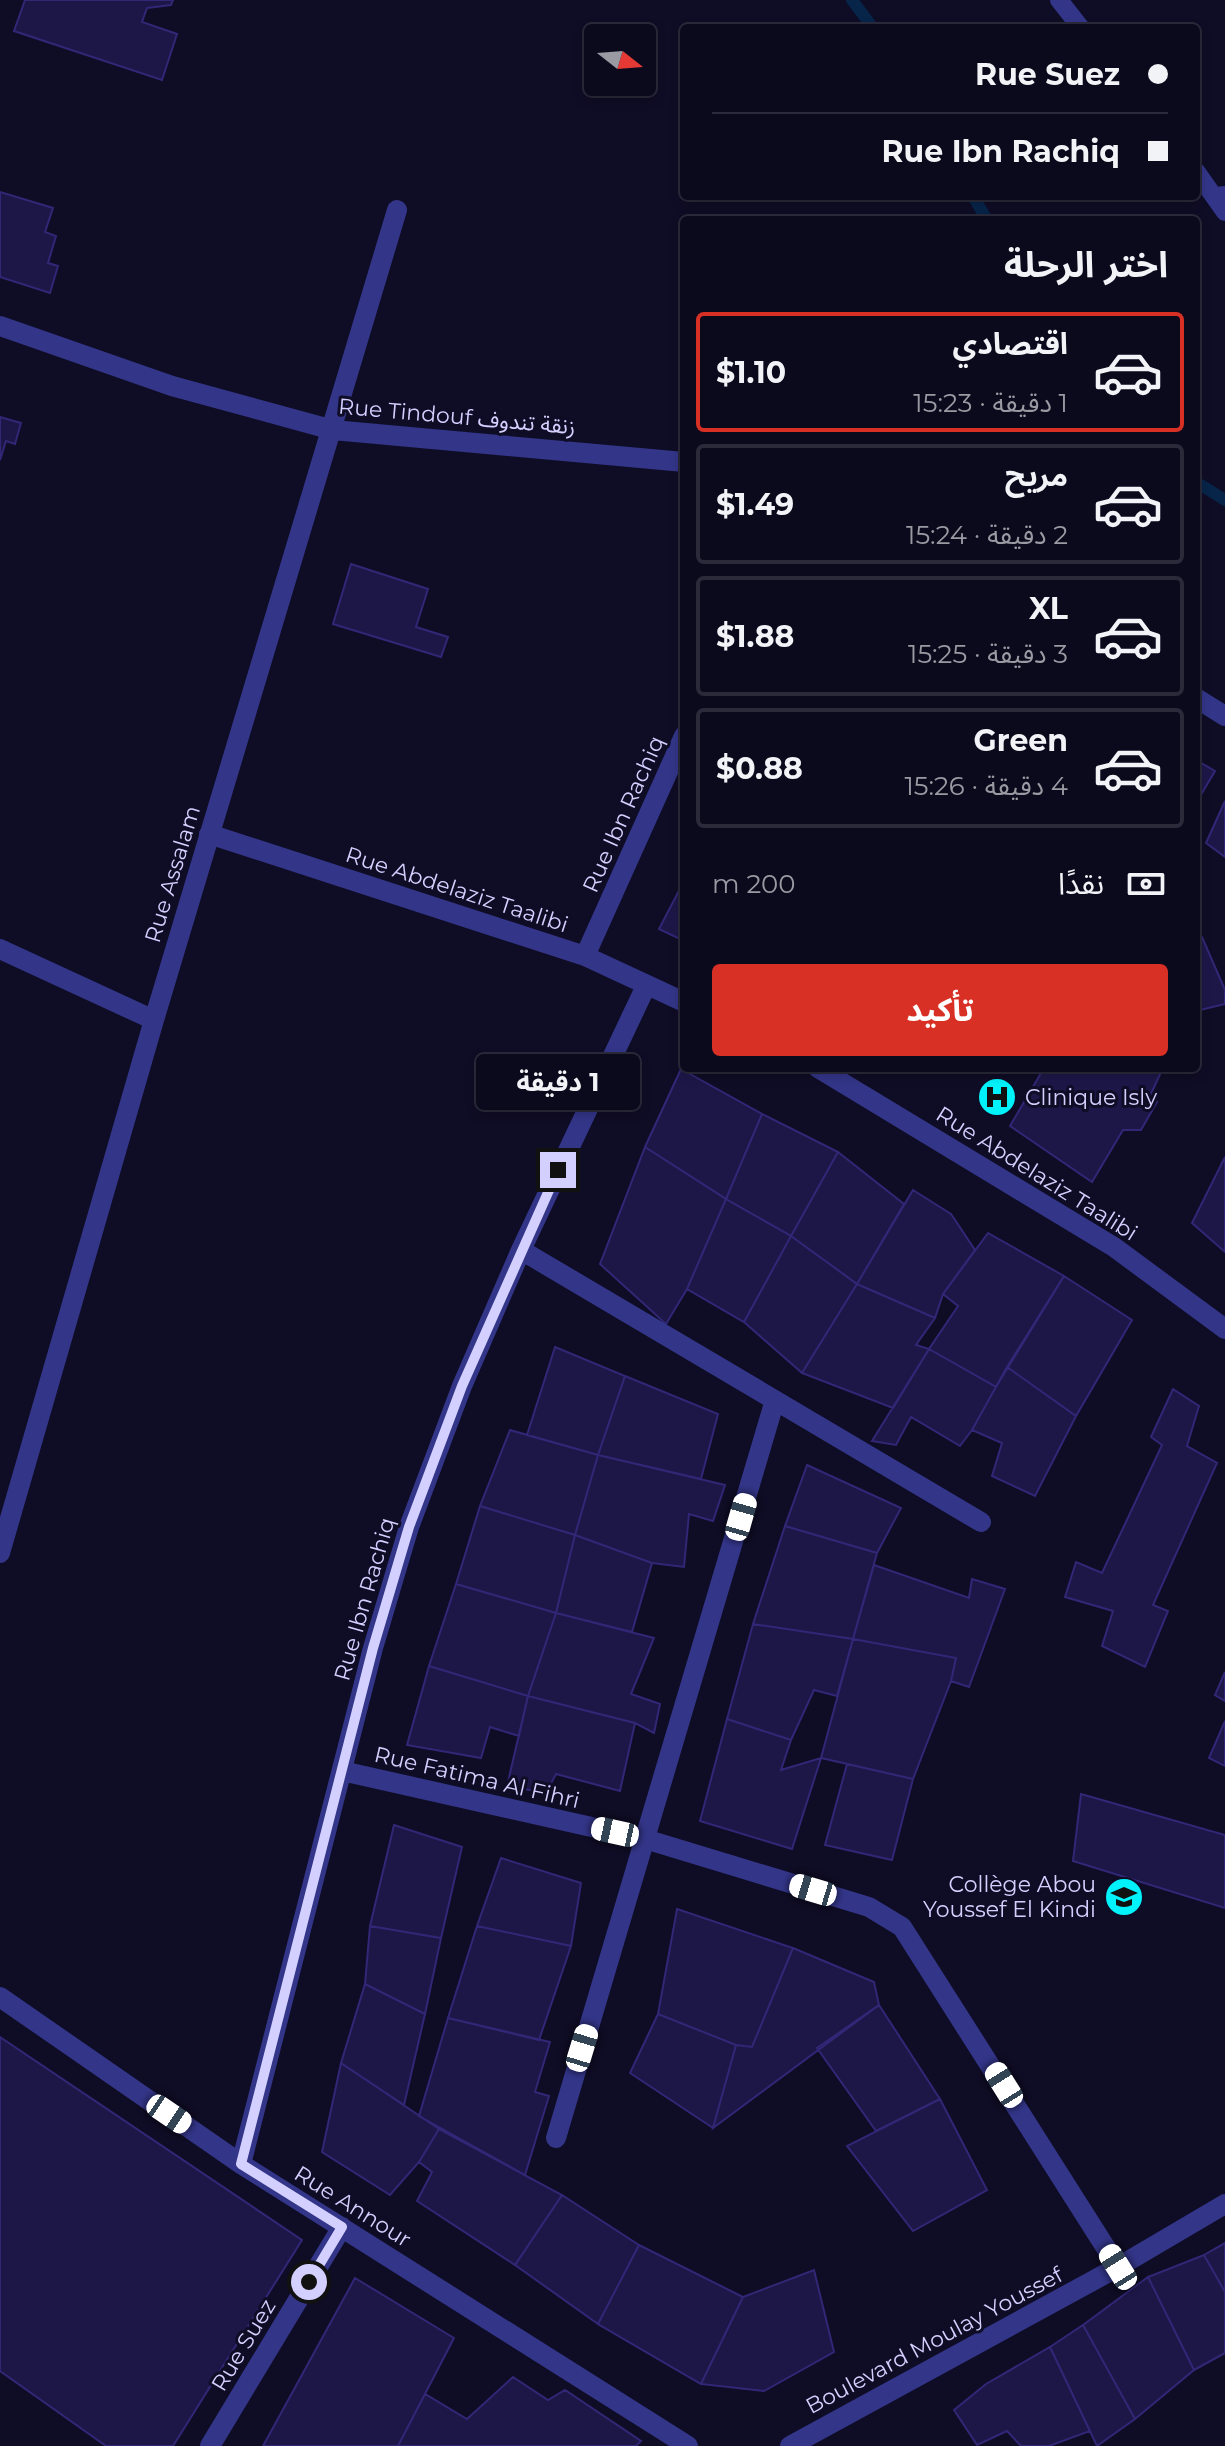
<!DOCTYPE html>
<html lang="ar">
<meta charset="utf-8">
<style>
body{margin:0;font-family:Montserrat,"Noto Sans Arabic",sans-serif;background:#141225;color:#f1f3f6;direction:rtl;height:100vh;display:flex;flex-direction:column;font-size:30px;white-space:nowrap}
*{box-sizing:border-box;margin:0}
p{font-size:26px;color:#9a9aa3}
.icon{flex:none;width:44px;height:44px;fill:none;stroke:currentColor;stroke-width:2;stroke-linecap:round;stroke-linejoin:round}
.map{position:relative;flex:1;overflow:hidden;direction:ltr}
.drawer{position:absolute;left:680px;top:216px;width:520px;height:856px;display:flex;flex-direction:column;background:#0b091c;border-radius:8px;box-shadow:0 4px 12px #0003,0 0 0 2px #2b2a3b;direction:rtl}
.drawer>*{flex:none}
.banner{position:absolute;left:680px;top:24px;width:520px;height:176px;border-radius:8px;box-shadow:0 4px 12px #0003,0 0 0 2px #2b2a3b;direction:rtl;display:grid;align-content:center;height:176px;padding:0 32px;background:#0b091c}
.needle{width:52px;rotate:107deg}
.tools{position:absolute;left:584px;top:24px;display:grid;gap:16px}
.tools a{display:grid;place-items:center;width:72px;height:72px;border-radius:8px;background:#0b091c;box-shadow:0 4px 12px #0003,0 0 0 2px #2b2a3b;font-size:40px}
.end{position:absolute;width:36px;height:36px;margin:-18px;border:10px solid #d3d0ff;background:#111;box-shadow:0 0 0 4px #111}
.from{border-radius:50%}
.bubble{position:absolute;height:56px;border-radius:8px;background:#0b091c;box-shadow:0 4px 12px #0003,0 0 0 2px #2b2a3b;font-size:26px;font-weight:700;line-height:56px;text-align:center;direction:rtl}
.car{position:absolute;width:24px;height:48px;margin:-24px -12px;border-radius:10px;box-shadow:0 0 6px 2px #0007;background:linear-gradient(#fff 24%,#345 0 40%,#fff 0 76%,#345 0 86%,#fff 0)}
.banner b{display:flex;align-items:center;gap:28px;height:76px;font-size:30px}
.banner b+b{border-top:2px solid #2b2a3b}
.banner i{width:20px;height:20px;background:#f1f3f6}
ul{padding:0;list-style:none}
li{display:flex;align-items:center;gap:24px;height:120px;margin:0 16px 12px;padding:0 16px;border:4px solid #2b2a3b;border-radius:8px}
li div{flex:1}
li b{display:block;font-size:30px}
li em{font-style:normal;font-weight:700}
li.on{border-color:#d93025}
li>.icon{width:72px;height:72px;stroke-width:1.5}
h2{padding:0 32px;font-size:36px;line-height:96px}
.pay{display:flex;align-items:center;gap:20px;height:88px;padding:0 32px;font-size:30px}
.pay p{margin-inline-start:auto}
.action{display:flex;gap:16px;margin-top:auto;padding:16px 32px}
.action a{flex:1;height:92px;border-radius:8px;background:#d93025;color:#fff;font-size:32px;font-weight:700;line-height:92px;text-align:center}
.map>svg:first-child{display:block}
</style>
<div class="map">
<svg width="1225" height="2446" viewBox="0 0 1225 2446">
<rect width="100%" height="100%" fill="#0f0c25"/>
<g fill="none" stroke-linecap="round" stroke-linejoin="round">
<path stroke="#072449" stroke-width="12" d="M852 0 873 28
M973 196 987 220
M1196 482 1225 500"/>
</g>
<path fill="#1d1748" stroke="#312776" stroke-width="2" d="M25 0H173L171 5 147 8 142 22 177 34 162 80 14 31Z
M0 192 53 208 45 232 56 236 48 263 58 266 50 293 0 277Z
M0 417 21 423 15 444 6 441 0 460Z
M351 564 428 589 416 627 448 637 441 657 333 624Z
M1196 760 1215 771 1196 803Z
M1225 801V857L1206 843Z
M684 881V941L659 929Z
M1202 937 1225 990V1004L1196 1011V938Z
M1044 1068H1163L1149 1098 1157 1102 1141 1130H1123L1092 1182 1010 1126Z
M681 1069 762 1114 726 1199 645 1147Z
M762 1114 838 1152 791 1236 726 1199Z
M645 1147 726 1199 687 1289 666 1324 600 1264Z
M838 1152 904 1204 857 1284 791 1236Z
M1225 1157V1252L1192 1223Z
M913 1190 951 1214 975 1250 943 1294 935 1318 857 1284Z
M726 1199 791 1236 744 1322 687 1289Z
M988 1233 1064 1276 996 1387 929 1349 958 1306 943 1294Z
M791 1236 857 1284 802 1373 744 1322Z
M1064 1276 1132 1320 1076 1416 1007 1367Z
M857 1284 935 1318 916 1345 929 1349 893 1408 802 1373Z
M555 1347 625 1376 598 1455 527 1435Z
M929 1349 996 1387 972 1430 960 1446 911 1417 896 1445 872 1441Z
M1007 1367 1076 1416 1035 1496 992 1476 1002 1443 972 1430Z
M625 1376 718 1414 701 1479 598 1455Z
M1173 1389 1199 1406 1187 1446 1217 1463 1153 1605 1168 1611 1145 1667 1102 1646 1113 1611 1065 1597 1076 1562 1102 1573 1162 1445 1151 1437Z
M510 1430 598 1455 575 1535 480 1506Z
M598 1455 725 1485 713 1521 689 1514 684 1567 652 1563 575 1535Z
M807 1465 901 1508 877 1553 785 1526Z
M480 1506 575 1535 556 1613 456 1584Z
M785 1526 877 1553 853 1639 753 1624Z
M575 1535 652 1563 632 1632 556 1613Z
M874 1565 969 1598 972 1579 1005 1589 969 1687 951 1681 956 1658 853 1639Z
M456 1584 556 1613 528 1696 429 1666Z
M556 1613 654 1638 631 1694 660 1704 654 1733 635 1723 528 1696Z
M753 1624 853 1639 837 1696 814 1690 791 1740 727 1719Z
M853 1639 956 1658 951 1681 913 1779 821 1758Z
M429 1666 528 1696 519 1736 490 1727 481 1758 407 1745Z
M1225 1672V1701L1215 1695Z
M528 1696 635 1723 620 1791 556 1774 546 1793 507 1786Z
M727 1719 791 1740 781 1770 821 1758 792 1849 700 1821Z
M1225 1721V1766L1209 1758Z
M847 1764 913 1779 892 1860 825 1845Z
M1081 1794 1225 1835V1908L1073 1861Z
M394 1825 462 1847 441 1938 370 1926Z
M501 1858 581 1883 571 1946 477 1926Z
M677 1909 793 1948 752 2047 736 2045 658 2014Z
M370 1926 441 1938 425 2014 365 1984Z
M477 1926 571 1946 539 2040 448 2018Z
M793 1948 874 1982 879 2005 713 2128 736 2045 752 2047Z
M365 1984 425 2014 404 2105 341 2063Z
M879 2005 940 2099 876 2131 817 2048Z
M658 2014 736 2045 713 2128 630 2073Z
M448 2018 550 2042 535 2092 549 2096 525 2175 419 2116Z
M0 2037 302 2240 173 2446H106L0 2371Z
M341 2063 439 2129 419 2162 390 2195 322 2152Z
M940 2099 987 2190 913 2231 847 2146Z
M439 2129 562 2195 515 2265 417 2201 432 2172 419 2162Z
M562 2195 639 2245 598 2324 515 2265Z
M1225 2243V2292L1204 2255Z
M639 2245 743 2297 701 2384 598 2324Z
M1204 2255 1225 2292V2353L1194 2370 1148 2277Z
M814 2270 834 2352 764 2391 701 2384 743 2297Z
M1148 2277 1194 2370 1135 2419 1083 2325Z
M355 2278 454 2338 398 2446H263Z
M1083 2325 1135 2419 1097 2446 1050 2347Z
M1050 2347 1090 2431 1049 2446H1021L1007 2431 977 2445 954 2410 986 2384Z
M513 2377 548 2400 565 2390 641 2441 636 2446H398L425 2394 467 2419Z"/>
<g fill="none" stroke-linecap="round" stroke-linejoin="round">
<path stroke="#333588" stroke-width="18" d="M1059 0 1081 28
M1196 171 1225 212"/>
<path stroke="#333588" stroke-width="20" d="M1217 197 1225 196
M0 326 172 386 333 430 684 462
M1196 698 1225 716
M209 834 585 956 684 1002
M0 949 154 1020
M585 956 684 736
M818 1068 1114 1247 1225 1329
M521 1250 981 1522
M0 1553 154 1020 397 210
M342 1771 645 1839 869 1907 902 1927 1118 2267
M0 1997 241 2164 688 2446
M556 2138 775 1400
M241 2164 373 1648 409 1527 462 1386 521 1250 646 986
M210 2446 342 2227
M790 2446 1118 2267 1225 2204"/>
</g>
<g fill="none" stroke-linecap="round" stroke-linejoin="round">
<path stroke="#d3d0ff" stroke-width="10" d="M309 2282 342 2227 241 2164 373 1648 409 1527 462 1386 558 1170"/>
</g>
<defs>
<g id="hospital-disc" transform="scale(2)"><circle r="9.5" fill="#00f2fb" stroke="#0f0c25"/><path d="M-5-5h3v3.5h4V-5h3V5h-3V1.5h-4V5h-3Z" fill="#111"/></g>
<g id="school-disc" transform="scale(2)"><circle r="9.5" fill="#00f2fb" stroke="#0f0c25"/><path d="M0-5L7-2L0 1L-7-2ZM-4 1L0 2.5L4 1V4Q0 6-4 4Z" fill="#111"/></g>
</defs>
<g fill-rule="evenodd">
<use href="#hospital-disc" x="997" y="1097"/>
<use href="#school-disc" x="1124" y="1897"/>
</g>
<g text-anchor="middle" stroke-width="6" stroke-linejoin="round" paint-order="stroke">
<g font-size="22" fill="#d3d0ff" stroke="#0f0c25">
<text transform="translate(457 416) rotate(5)" y="8">Rue Tindouf زنقة تندوف</text>
<text transform="translate(623 814) rotate(-66)" y="8">Rue Ibn Rachiq</text>
<text transform="translate(172 874) rotate(-73)" y="8">Rue Assalam</text>
<text transform="translate(457 889) rotate(18)" y="8">Rue Abdelaziz Taalibi</text>
<text transform="translate(1037 1173) rotate(32)" y="8">Rue Abdelaziz Taalibi</text>
<text transform="translate(364 1599) rotate(-74)" y="8">Rue Ibn Rachiq</text>
<text transform="translate(477 1777) rotate(13)" y="8">Rue Fatima Al Fihri</text>
<text transform="translate(353 2206) rotate(32)" y="8">Rue Annour</text>
<text transform="translate(934 2340) rotate(-28)" y="8">Boulevard Moulay Youssef</text>
<text transform="translate(243 2345) rotate(-59)" y="8">Rue Suez</text>
</g>
<g font-size="22" fill="#d3d0ff" stroke="#0f0c25" text-anchor="start">
<text x="1025" y="1105">Clinique Isly</text>
<text x="1096" y="1892" text-anchor="end">Collège Abou<tspan x="1096" dy="25">Youssef El Kindi</tspan></text>
</g>
</g>
</svg>
<div class="tools">
<a><svg class="needle" viewBox="-14 -14 28 28"><path d="M0-13l5 13h-10z" fill="#e53935"/><path d="M0 13l5-13h-10z" fill="#9a9aa3"/></svg></a>
</div>
<i class="end from" style="left:309px;top:2282px"></i>
<i class="end" style="left:558px;top:1170px"></i>
<div class="bubble" style="left:476px;top:1054px;width:164px">1 دقيقة</div>
<i class="car" style="left:741px;top:1517px;rotate:16deg"></i>
<i class="car" style="left:615px;top:1832px;rotate:282deg"></i>
<i class="car" style="left:813px;top:1890px;rotate:287deg"></i>
<i class="car" style="left:582px;top:2048px;rotate:17deg"></i>
<i class="car" style="left:1004px;top:2085px;rotate:328deg"></i>
<i class="car" style="left:169px;top:2114px;rotate:124deg"></i>
<i class="car" style="left:1118px;top:2267px;rotate:328deg"></i>
<div class="banner">
<b><i class="from"></i>Rue Suez</b>
<b><i></i>Rue Ibn Rachiq</b>
</div>
<section class="drawer">
<h2>اختر الرحلة</h2>
<ul>
<li class="on"><svg class="icon" aria-label="car" viewBox="0 0 24 24"><path d="M5 17H2v-5l4-1 3-4h7l3 4 3 1v5h-3M9 17h6M6 11h13"/><circle cx="7" cy="17" r="2"/><circle cx="17" cy="17" r="2"/></svg><div><b>اقتصادي</b><p>1 دقيقة · 15:23</p></div><em>$1.10</em></li>
<li><svg class="icon" aria-label="car" viewBox="0 0 24 24"><path d="M5 17H2v-5l4-1 3-4h7l3 4 3 1v5h-3M9 17h6M6 11h13"/><circle cx="7" cy="17" r="2"/><circle cx="17" cy="17" r="2"/></svg><div><b>مريح</b><p>2 دقيقة · 15:24</p></div><em>$1.49</em></li>
<li><svg class="icon" aria-label="car" viewBox="0 0 24 24"><path d="M5 17H2v-5l4-1 3-4h7l3 4 3 1v5h-3M9 17h6M6 11h13"/><circle cx="7" cy="17" r="2"/><circle cx="17" cy="17" r="2"/></svg><div><b>XL</b><p>3 دقيقة · 15:25</p></div><em>$1.88</em></li>
<li><svg class="icon" aria-label="car" viewBox="0 0 24 24"><path d="M5 17H2v-5l4-1 3-4h7l3 4 3 1v5h-3M9 17h6M6 11h13"/><circle cx="7" cy="17" r="2"/><circle cx="17" cy="17" r="2"/></svg><div><b>Green</b><p>4 دقيقة · 15:26</p></div><em>$0.88</em></li>
</ul>
<div class="pay"><svg class="icon" aria-label="cash" viewBox="0 0 24 24"><path d="M3 7h18v10H3z"/><circle cx="12" cy="12" r="2"/></svg>نقدًا<p>200 m</p></div>
<div class="action"><a>تأكيد</a></div>
</section>
</div>
